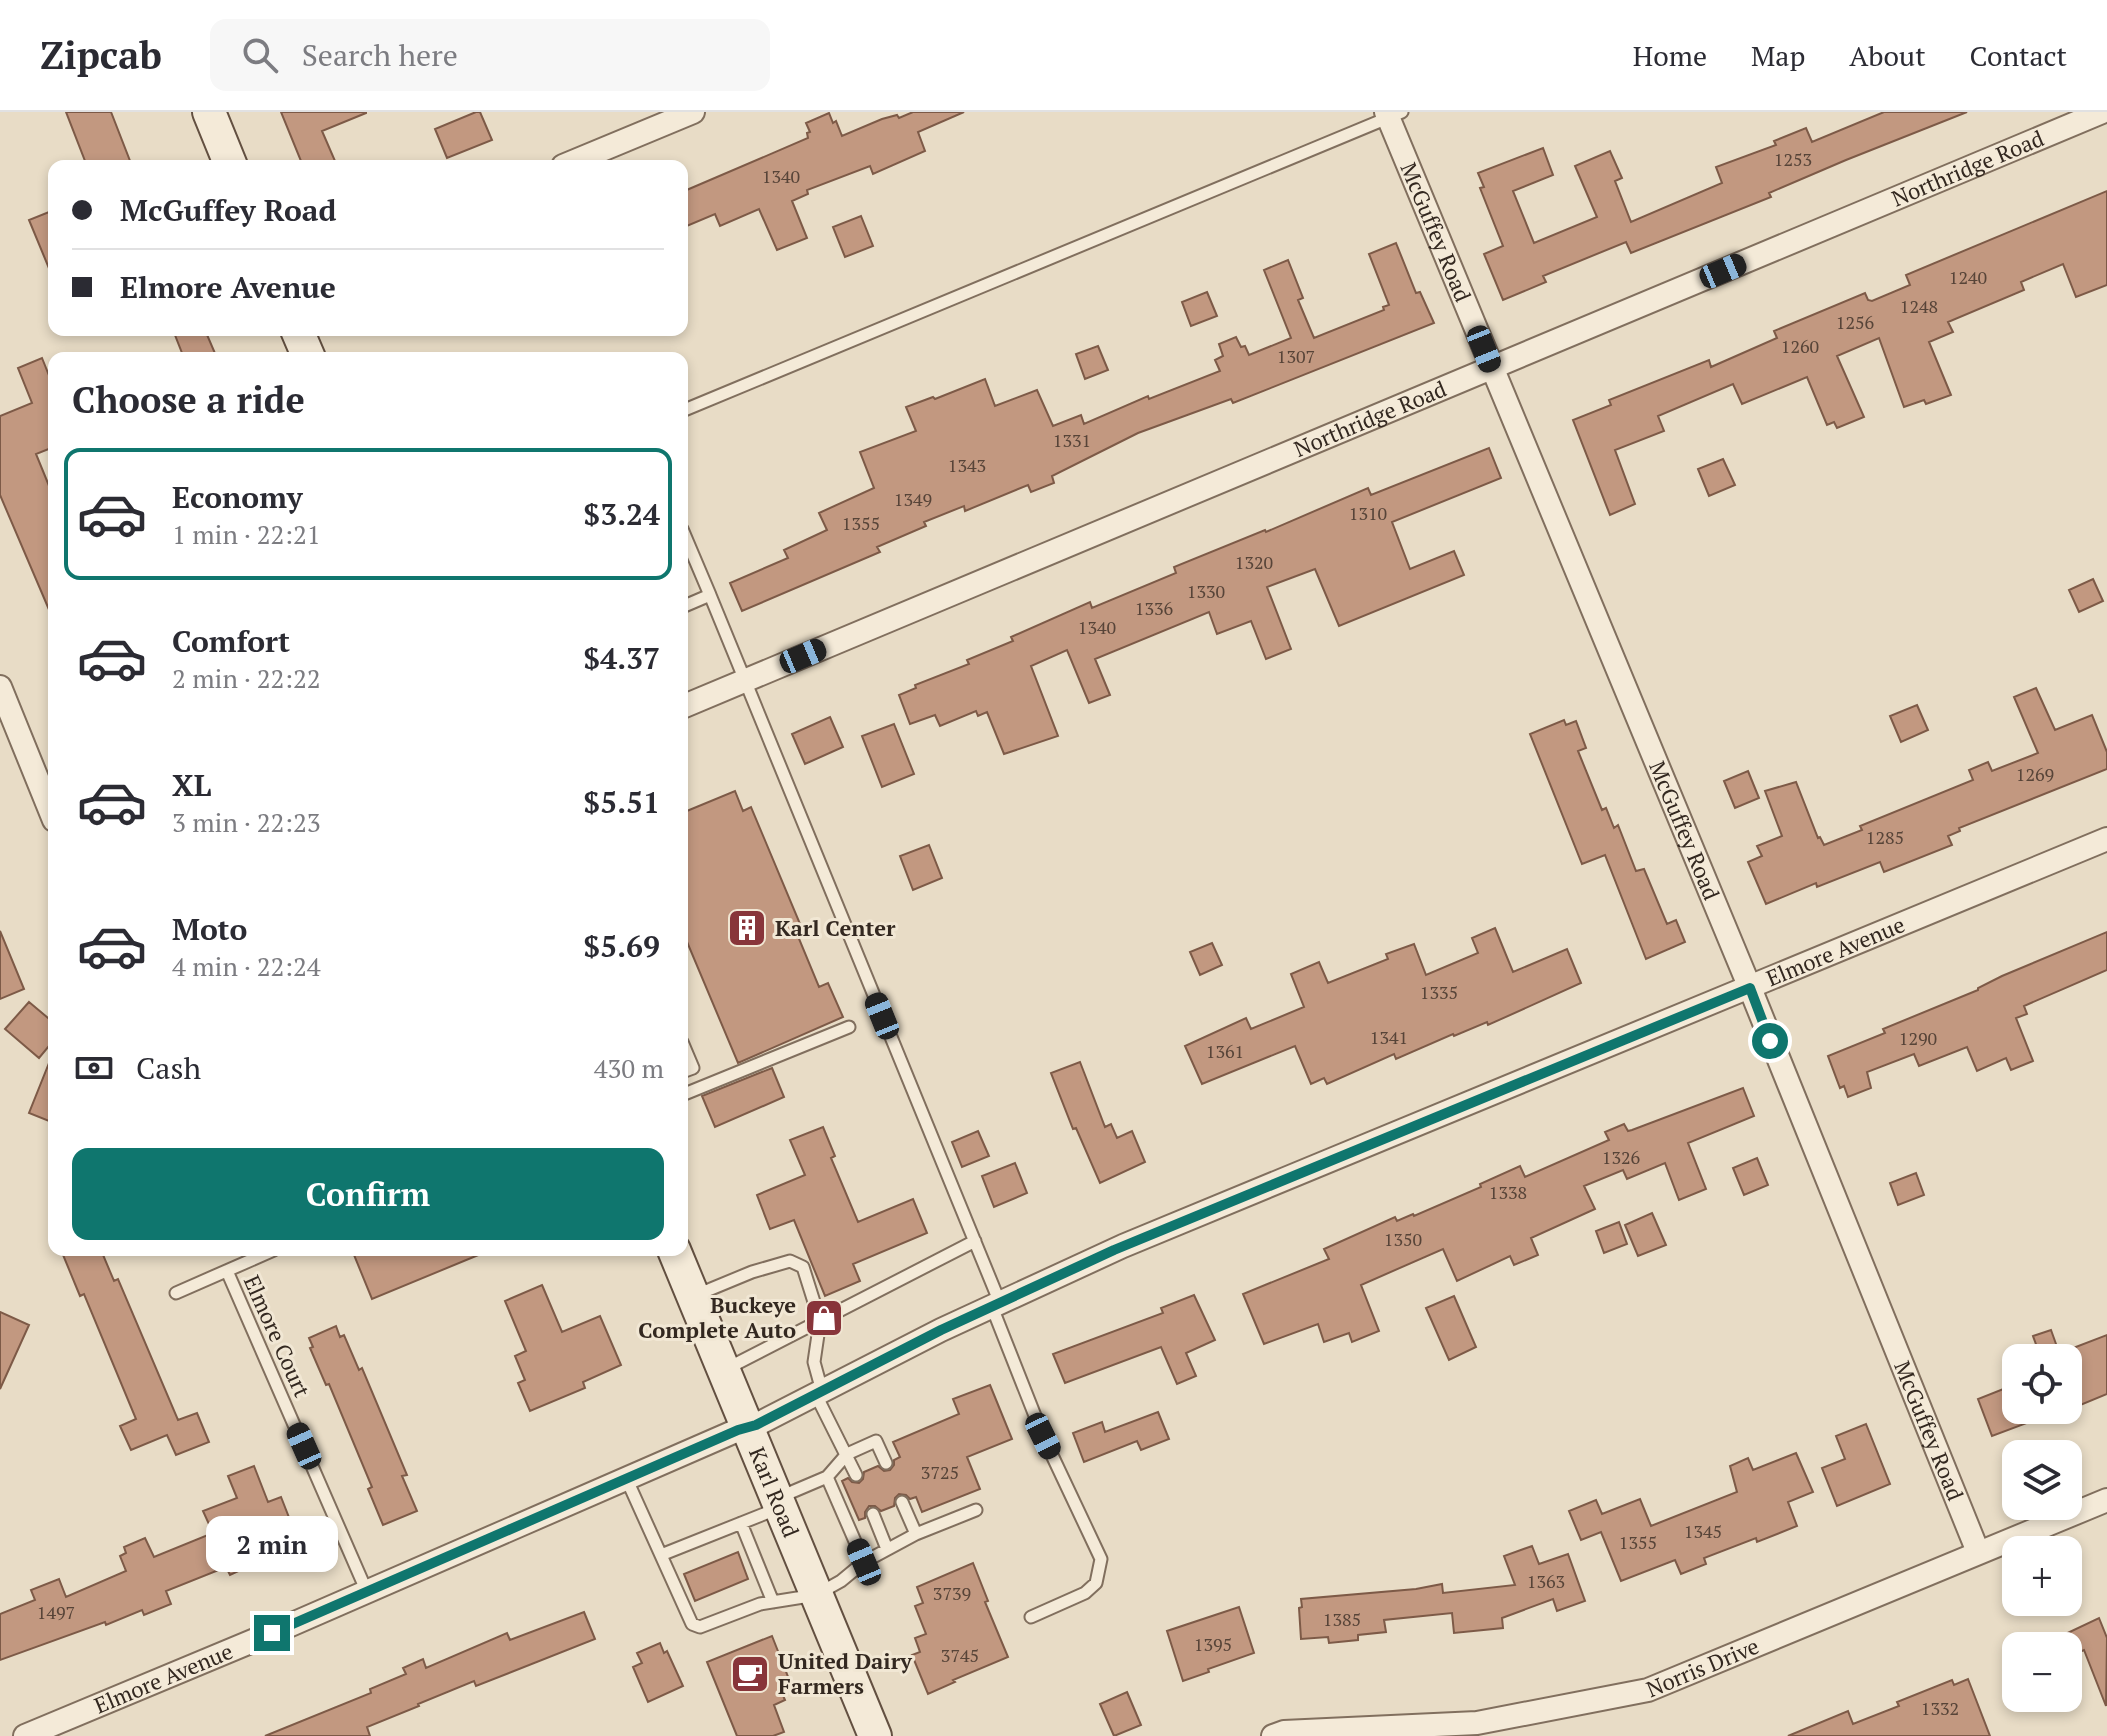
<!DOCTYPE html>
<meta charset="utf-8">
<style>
body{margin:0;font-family:"PT Serif",serif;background:#f7f7f7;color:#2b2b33;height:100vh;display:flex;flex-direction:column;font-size:30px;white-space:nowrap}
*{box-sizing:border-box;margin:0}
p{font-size:26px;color:#7c7c81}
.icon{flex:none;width:44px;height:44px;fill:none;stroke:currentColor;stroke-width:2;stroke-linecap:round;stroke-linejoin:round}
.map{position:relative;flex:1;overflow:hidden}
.details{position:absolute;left:48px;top:240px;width:640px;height:904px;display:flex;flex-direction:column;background:#fff;border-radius:16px;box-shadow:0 4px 12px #0003}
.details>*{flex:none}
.banner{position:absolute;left:48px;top:48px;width:640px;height:176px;border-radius:16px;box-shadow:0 4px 12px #0003;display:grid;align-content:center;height:176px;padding:0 24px;background:#fff}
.buttons{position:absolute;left:2002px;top:1232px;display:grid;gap:16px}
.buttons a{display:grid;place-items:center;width:80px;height:80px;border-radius:16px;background:#fff;box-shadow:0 4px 12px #0003;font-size:40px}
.end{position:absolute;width:36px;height:36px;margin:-18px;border:10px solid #0f766e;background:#fff;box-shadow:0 0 0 4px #fff}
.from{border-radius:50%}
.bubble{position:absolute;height:56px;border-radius:16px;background:#fff;box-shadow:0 4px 12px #0003;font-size:26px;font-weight:600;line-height:56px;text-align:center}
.car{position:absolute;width:24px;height:48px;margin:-24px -12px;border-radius:10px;box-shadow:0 0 6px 2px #0007;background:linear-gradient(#222 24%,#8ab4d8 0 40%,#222 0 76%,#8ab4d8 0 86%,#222 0)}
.banner b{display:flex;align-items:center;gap:28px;height:76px;font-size:30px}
.banner b+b{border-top:2px solid #e1e1e2}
.banner i{width:20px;height:20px;background:#2b2b33}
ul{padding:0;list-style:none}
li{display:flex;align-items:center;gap:24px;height:132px;margin:0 16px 12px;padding:0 8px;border:4px solid transparent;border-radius:16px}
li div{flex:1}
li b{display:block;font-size:30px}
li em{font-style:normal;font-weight:600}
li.on{border-color:#0f766e}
li>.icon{width:72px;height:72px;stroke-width:1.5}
h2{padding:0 24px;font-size:36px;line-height:96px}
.pay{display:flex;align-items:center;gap:20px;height:88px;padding:0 24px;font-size:30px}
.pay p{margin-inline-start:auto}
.primary-button{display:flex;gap:16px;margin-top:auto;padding:16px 24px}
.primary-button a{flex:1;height:92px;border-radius:16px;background:#0f766e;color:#fff;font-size:32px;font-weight:600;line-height:92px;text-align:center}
header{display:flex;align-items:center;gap:48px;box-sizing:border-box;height:112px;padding:0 40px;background:#fff;border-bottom:2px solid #e1e1e2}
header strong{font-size:38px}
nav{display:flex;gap:44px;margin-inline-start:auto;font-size:28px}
.search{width:560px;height:72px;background:#f7f7f7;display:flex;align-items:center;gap:20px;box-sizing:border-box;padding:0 28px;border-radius:16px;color:#7c7c81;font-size:30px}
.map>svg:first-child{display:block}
</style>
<header>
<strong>Zipcab</strong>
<div class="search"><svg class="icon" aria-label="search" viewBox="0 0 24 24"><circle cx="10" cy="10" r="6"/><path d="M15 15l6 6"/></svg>Search here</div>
<nav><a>Home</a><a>Map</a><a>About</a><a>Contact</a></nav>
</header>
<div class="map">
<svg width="2107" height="1624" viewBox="0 0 2107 1624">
<rect width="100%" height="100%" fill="#e8dcc6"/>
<path fill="#c29880" stroke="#7d5a47" stroke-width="2" d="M66 0H111L132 54H87Z
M281 0H366V1L322 19 335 49 324 54H303Z
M476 0H480L492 28 447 46 435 17Z
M913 0H964L918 20 925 39 873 62 870 54 807 78 808 82 792 89 807 126 777 138 759 97 720 114 715 102 682 116V80L808 26 807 21 810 20 806 11 829 1 833 11 836 9 842 24 882 7 897 3 899 6Z
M1884 0H1967L1846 48 1769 81 1771 85 1631 141 1626 130 1543 164 1546 170 1503 188 1484 142 1503 134 1480 76 1484 75 1478 61 1543 36 1553 63 1513 79 1534 131 1597 105 1575 54 1610 39 1622 66 1615 69 1631 110 1722 71 1716 55 1776 33 1774 29 1806 16 1812 30Z
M2107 79V173L2076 185 2063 152 2021 170 2024 178 1948 210 1953 220 1929 230 1951 283 1926 292 1924 288 1904 295 1879 226 1837 244 1864 305 1837 316 1834 310 1827 313 1807 265 1742 292 1733 272 1658 304 1664 319 1615 338 1635 392 1610 403 1573 308 1611 293 1609 288 1709 248 1711 255 1777 226 1774 219 1865 181 1868 188 1872 189 1910 173 1906 163Z
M54 98V166H53L29 108Z
M861 104 873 134 845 145 833 115Z
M1396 131 1416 181 1420 180 1434 211 1233 291 1231 287 1138 321 1052 364 1054 371 1031 380 1028 373 965 399 964 394 924 410 926 414 877 435 880 440 742 499 730 471 788 446 784 438 827 418 819 401 874 376 860 340 916 319 906 295 933 285 935 287 985 267 995 294 1037 278 1053 314 1081 303 1084 312 1148 284 1149 287 1220 259 1215 248 1223 244 1219 232 1236 225 1241 235 1245 234 1249 243 1291 226 1264 158 1288 148 1303 186 1298 188 1314 226 1384 198 1383 195 1389 193 1369 142Z
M1207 180 1217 204 1191 214 1182 190Z
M173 218H205L217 246H184Z
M1098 234 1108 258 1085 267 1076 242Z
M42 246 54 276V342L51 336 36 342 54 386 53 507 0 383V304L32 291 18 256Z
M1489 336 1501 366 1392 410 1410 457 1454 439 1464 463 1339 514 1315 457 1267 475 1291 537 1266 547 1251 509 1217 522 1209 500 1095 547 1110 583 1089 591 1067 538 1031 554 1058 624 1004 642 987 600 978 604 976 599 940 614 935 603 910 612 899 583 916 576 915 573 969 552 967 548 1013 529 1011 525 1090 490 1092 496 1176 461 1174 455 1265 418 1266 420 1368 376 1371 383Z
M1723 347 1735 373 1709 384 1698 357Z
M2093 467 2103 489 2079 500 2069 478Z
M2036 576 2055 618 2092 603 2107 640V657L1959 716 1960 719 1948 724 1952 733 1884 760 1880 750 1817 775 1816 771 1766 792 1748 750 1762 744 1757 734 1782 724 1765 679 1796 670 1818 726 1820 725 1824 733 1862 718 1860 714 1973 668 1969 658 1988 650 1992 659 2038 641 2014 585Z
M1917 593 1928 618 1901 630 1890 604Z
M830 605 843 635 805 652 792 622Z
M1564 608 1566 613 1576 609 1586 636 1578 639 1602 698 1606 696 1614 716 1618 713 1636 759 1644 757 1667 812 1676 808 1685 830 1646 847 1605 743 1582 752 1530 622Z
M894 612 914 662 882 675 862 624Z
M1748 659 1759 686 1735 696 1724 669Z
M735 679 743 699 751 695 803 819 797 822 819 875 828 871 843 905 738 951 682 818V701Z
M929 733 942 766 913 778 900 744Z
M1495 816 1513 860 1567 837 1581 871 1488 913 1487 910 1454 924 1453 922 1396 947 1394 942 1327 972 1324 966 1311 972 1295 934 1202 972 1185 934 1246 906 1251 917 1304 895 1291 862 1319 850 1328 871 1388 847 1386 842 1414 832 1426 863 1478 841 1472 826Z
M0 819 24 877 0 887Z
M2107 820V858L2024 894 2027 902 2016 906 2033 949 2011 958 2006 946 1977 959 1967 935 1919 954 1914 942 1867 960 1871 976 1848 985 1844 974 1840 976 1828 944 1885 921 1883 917 1978 878V876L2002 864Z
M1212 831 1222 853 1200 863 1190 840Z
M29 890 54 911V928L39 946 5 917Z
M53 941 54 997 49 1009 29 1001Z
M1080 950 1105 1015 1111 1012 1117 1026 1132 1019 1145 1050 1100 1071 1076 1016 1073 1017 1051 961Z
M772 956 784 985 715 1015 702 984Z
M1743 976 1754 1004 1688 1031 1706 1077 1679 1088 1665 1051 1627 1067 1623 1058 1584 1074 1595 1097 1531 1126 1538 1143 1514 1153 1510 1144 1457 1169 1443 1137 1361 1173 1379 1219 1352 1230 1349 1221 1324 1230 1318 1212 1264 1232 1243 1182 1329 1147 1324 1137 1395 1105 1397 1109 1413 1102 1414 1104 1481 1075 1480 1072 1520 1054 1525 1065 1609 1028 1605 1020 1624 1012 1628 1019 1632 1018Z
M823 1015 835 1044 831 1046 858 1110 913 1087 927 1121 853 1152 860 1169 825 1184 794 1108 770 1117 757 1083 805 1063 790 1028Z
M978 1019 989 1044 962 1055 952 1030Z
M1757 1046 1768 1073 1744 1083 1733 1056Z
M1015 1051 1027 1081 994 1095 982 1064Z
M1916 1061 1924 1083 1898 1093 1890 1071Z
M1652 1101 1666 1133 1638 1144 1625 1113Z
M1619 1110 1627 1132 1604 1141 1596 1119Z
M61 1138H101L114 1169 118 1167 178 1308 197 1301 209 1330 176 1343 167 1323 131 1338 120 1314 136 1307 84 1182 80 1184Z
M352 1138H488V1139L372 1187Z
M542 1173 562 1220 600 1204 621 1253 583 1270 585 1276 530 1299 518 1271 525 1268 515 1244 526 1239 505 1189Z
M1194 1183 1215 1228 1186 1241 1196 1264 1177 1272 1161 1235 1065 1271 1053 1242 1163 1201 1161 1196Z
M1454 1184 1476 1235 1449 1248 1426 1196Z
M0 1200 29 1213 0 1277Z
M336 1214 340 1225 344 1223 359 1258 362 1256 407 1363 402 1364 417 1399 383 1413 368 1377 372 1375 329 1272 326 1273 310 1236 313 1235 309 1226Z
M2051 1218 2061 1246H2041L2033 1224Z
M2107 1223V1282L2078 1294 2068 1270V1238Z
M2016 1272V1298L2056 1300 1992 1324 1978 1287Z
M990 1273 1012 1327 967 1345 980 1377 922 1400 916 1385 910 1387 906 1383 899 1382 895 1386 894 1394 881 1399 875 1394H869L865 1400V1406L859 1408 842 1369 848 1366 852 1370 859 1371 863 1367 864 1360 878 1354 884 1359 890 1358 894 1353V1348L900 1345 893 1330 959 1302 953 1287Z
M1158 1300 1169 1327 1141 1338 1137 1329 1084 1350 1073 1321 1102 1310 1105 1320Z
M1866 1312 1890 1372 1837 1394 1822 1356 1845 1347 1836 1324Z
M1796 1341 1813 1380 1788 1390 1797 1414 1757 1430 1756 1426 1704 1446 1706 1452 1681 1462 1675 1448 1621 1469 1601 1420 1581 1428 1569 1399 1596 1388 1602 1402 1640 1387 1651 1414 1737 1380 1730 1354 1748 1346 1753 1358Z
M254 1354 268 1390 281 1385 299 1431 230 1463 226 1455 166 1479 171 1492 144 1503 142 1498 106 1513 105 1510 0 1548V1502L35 1488 31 1478 59 1467 66 1485 126 1459 120 1444 126 1441 124 1435 145 1426 154 1445 213 1421 203 1399 237 1386 228 1364Z
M1532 1434 1539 1452 1568 1442 1585 1489 1557 1499 1553 1487 1502 1506 1503 1516 1454 1521 1452 1501 1384 1508 1386 1520 1358 1523V1528L1329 1531 1328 1525 1301 1527 1299 1496 1302 1495 1301 1487 1416 1477 1442 1472 1443 1481 1515 1473 1504 1444Z
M738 1440 748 1467 695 1489 684 1462Z
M973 1451 988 1489 985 1490 1008 1545 953 1568 955 1570 928 1582 912 1543 920 1540 915 1526 926 1522 915 1494 923 1491 917 1475Z
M1239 1495 1254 1541 1208 1557 1209 1560 1183 1569 1167 1519Z
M584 1500 595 1527 476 1574 474 1569 418 1592 419 1594 367 1615 370 1624H265L371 1581 370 1577 406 1562 403 1556 423 1547 426 1556 507 1521 510 1528Z
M2099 1506 2107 1526 2106 1594 2084 1538 2068 1545V1534H2063L2059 1525Z
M772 1524 792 1575 781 1579 785 1588 774 1593 784 1620 773 1624H737L707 1550Z
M660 1531 664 1541 667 1539 683 1574 648 1590 633 1555 642 1551 637 1541Z
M1968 1567 1990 1624H1788L1848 1599 1853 1612 1899 1594 1897 1590 1952 1568 1954 1573Z
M1127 1580 1141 1613 1114 1624 1100 1592Z"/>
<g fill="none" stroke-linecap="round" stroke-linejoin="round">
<g stroke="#816f5e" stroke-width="15">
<path id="service" d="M682 299 1402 0
M682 417 710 483
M682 495 710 483 1000 1191
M682 930 693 956 682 960
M682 983 849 915
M227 1159 367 1480
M176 1181 274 1138
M694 1184 752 1160 790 1149 803 1155 820 1209 814 1250 822 1279
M992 1195 1043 1324 1101 1447 1096 1471 1085 1481 1031 1505
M726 1257 975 1129
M816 1283 856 1363
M627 1368 692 1512 700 1515 760 1492 816 1483 841 1469 864 1450 916 1422 902 1390
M780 1385 827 1365
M873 1402 887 1437
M741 1411 773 1490
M916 1422 976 1398
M661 1443 779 1396
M864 1450 827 1365 847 1342 876 1329 886 1351"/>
</g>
<g stroke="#816f5e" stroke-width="26">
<g id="minor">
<path id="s1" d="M1386 0 1750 876 1978 1440"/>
<path d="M563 54 693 0"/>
<path d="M0 575 54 708"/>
<path id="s2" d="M682 595 2102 0"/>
<path id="s3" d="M25 1624 272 1521 738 1318 756 1313 941 1218 1123 1134 2107 727"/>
<path id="s4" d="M1273 1624 1284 1620 1477 1611 1648 1578 2107 1388"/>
</g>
</g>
<g stroke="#635041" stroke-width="36">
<g id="secondary">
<path d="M209 0 231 54"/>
<path d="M297 218 309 246"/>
<path id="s5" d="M674 1138 875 1624"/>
</g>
</g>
<use href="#service" stroke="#f4ead8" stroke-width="11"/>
<use href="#minor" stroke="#f4ead8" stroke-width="22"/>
<use href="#secondary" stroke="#f4ead8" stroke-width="32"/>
</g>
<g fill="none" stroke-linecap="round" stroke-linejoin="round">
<path stroke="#0f766e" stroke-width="10" d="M272 1521 738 1318 756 1313 941 1218 1114 1138 1750 876 1770 929"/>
</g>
<defs>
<g id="building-square" transform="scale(2)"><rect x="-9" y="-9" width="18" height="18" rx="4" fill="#88353a" stroke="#f1e7d4"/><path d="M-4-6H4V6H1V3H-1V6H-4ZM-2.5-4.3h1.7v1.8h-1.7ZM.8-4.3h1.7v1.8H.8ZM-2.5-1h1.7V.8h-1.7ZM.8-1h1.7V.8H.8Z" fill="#fff"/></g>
<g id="shop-square" transform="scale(2)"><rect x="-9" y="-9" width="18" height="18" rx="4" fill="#88353a" stroke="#f1e7d4"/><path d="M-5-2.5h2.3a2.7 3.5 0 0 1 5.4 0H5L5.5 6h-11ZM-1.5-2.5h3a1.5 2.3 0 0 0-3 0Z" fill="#fff"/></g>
<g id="cafe-square" transform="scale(2)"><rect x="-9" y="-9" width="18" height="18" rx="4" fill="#88353a" stroke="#f1e7d4"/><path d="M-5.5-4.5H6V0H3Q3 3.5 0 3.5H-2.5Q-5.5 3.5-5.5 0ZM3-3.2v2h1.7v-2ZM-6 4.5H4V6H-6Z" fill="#fff"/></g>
</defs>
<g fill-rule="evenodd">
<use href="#building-square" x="747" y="816"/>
<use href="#shop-square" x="824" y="1206"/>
<use href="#cafe-square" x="750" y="1562"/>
</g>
<g text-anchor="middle" stroke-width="6" stroke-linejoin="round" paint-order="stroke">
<g font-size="18" fill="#574438">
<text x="1793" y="54">1253</text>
<text x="781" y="71">1340</text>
<text x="1968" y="172">1240</text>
<text x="1919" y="201">1248</text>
<text x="1855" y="217">1256</text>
<text x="1800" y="241">1260</text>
<text x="1296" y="251">1307</text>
<text x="1072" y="335">1331</text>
<text x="967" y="360">1343</text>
<text x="913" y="394">1349</text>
<text x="1368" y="408">1310</text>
<text x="861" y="418">1355</text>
<text x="1254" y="457">1320</text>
<text x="1206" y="486">1330</text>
<text x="1154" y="503">1336</text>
<text x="1097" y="522">1340</text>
<text x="2035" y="669">1269</text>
<text x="1885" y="732">1285</text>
<text x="1439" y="887">1335</text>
<text x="1389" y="932">1341</text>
<text x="1918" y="933">1290</text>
<text x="1225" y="946">1361</text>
<text x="1621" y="1052">1326</text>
<text x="1508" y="1087">1338</text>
<text x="1403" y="1134">1350</text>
<text x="940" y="1367">3725</text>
<text x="1703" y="1426">1345</text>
<text x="1638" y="1437">1355</text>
<text x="1546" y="1476">1363</text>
<text x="952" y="1488">3739</text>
<text x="56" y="1507">1497</text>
<text x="1342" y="1514">1385</text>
<text x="1213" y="1539">1395</text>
<text x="960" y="1550">3745</text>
<text x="1940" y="1603">1332</text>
</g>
<g font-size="22" fill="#332820" stroke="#f1e7d4">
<text dy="8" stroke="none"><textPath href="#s2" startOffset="1394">Northridge Road</textPath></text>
<text dy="8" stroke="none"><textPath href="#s1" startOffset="130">McGuffey Road</textPath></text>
<text dy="8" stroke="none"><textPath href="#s2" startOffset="746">Northridge Road</textPath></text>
<text dy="8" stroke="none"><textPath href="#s1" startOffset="778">McGuffey Road</textPath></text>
<text dy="8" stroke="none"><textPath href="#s3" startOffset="1974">Elmore Avenue</textPath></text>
<text transform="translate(277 1224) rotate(66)" y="8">Elmore Court</text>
<text dy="8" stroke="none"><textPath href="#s1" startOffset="1426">McGuffey Road</textPath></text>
<text dy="8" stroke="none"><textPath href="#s5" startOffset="262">Karl Road</textPath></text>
<text dy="8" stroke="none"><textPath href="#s4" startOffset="438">Norris Drive</textPath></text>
<text dy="8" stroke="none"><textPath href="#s3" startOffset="150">Elmore Avenue</textPath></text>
</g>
<g font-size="22" font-weight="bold" fill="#332820" stroke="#f1e7d4" text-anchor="start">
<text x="775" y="824">Karl Center</text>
<text x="796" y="1201" text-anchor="end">Buckeye<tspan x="796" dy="25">Complete Auto</tspan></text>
<text x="778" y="1557">United Dairy<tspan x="778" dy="25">Farmers</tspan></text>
</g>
</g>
</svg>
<div class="buttons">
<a><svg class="icon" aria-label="locate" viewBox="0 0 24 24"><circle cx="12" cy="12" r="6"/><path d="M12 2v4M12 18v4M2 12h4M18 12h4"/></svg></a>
<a><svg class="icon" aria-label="layers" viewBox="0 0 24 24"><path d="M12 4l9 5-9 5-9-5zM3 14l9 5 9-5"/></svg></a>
<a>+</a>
<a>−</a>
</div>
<i class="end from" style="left:1770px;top:929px"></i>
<i class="end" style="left:272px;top:1521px"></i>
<div class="bubble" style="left:206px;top:1404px;width:132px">2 min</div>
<i class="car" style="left:1723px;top:159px;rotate:67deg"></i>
<i class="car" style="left:1484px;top:237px;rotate:158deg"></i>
<i class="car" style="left:803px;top:544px;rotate:67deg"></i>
<i class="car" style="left:882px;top:904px;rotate:338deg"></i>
<i class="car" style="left:1043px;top:1324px;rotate:154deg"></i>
<i class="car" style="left:304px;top:1334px;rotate:336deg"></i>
<i class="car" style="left:864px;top:1450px;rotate:337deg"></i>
<div class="banner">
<b><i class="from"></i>McGuffey Road</b>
<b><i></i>Elmore Avenue</b>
</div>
<section class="details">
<h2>Choose a ride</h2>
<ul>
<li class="on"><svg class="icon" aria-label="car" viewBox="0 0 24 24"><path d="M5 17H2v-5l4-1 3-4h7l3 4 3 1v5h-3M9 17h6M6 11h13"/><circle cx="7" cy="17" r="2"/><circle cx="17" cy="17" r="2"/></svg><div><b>Economy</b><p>1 min · 22:21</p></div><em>$3.24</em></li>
<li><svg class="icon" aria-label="car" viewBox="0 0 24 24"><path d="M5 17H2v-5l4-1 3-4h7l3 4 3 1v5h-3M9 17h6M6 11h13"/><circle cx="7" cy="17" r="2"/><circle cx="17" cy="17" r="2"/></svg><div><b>Comfort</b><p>2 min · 22:22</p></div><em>$4.37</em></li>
<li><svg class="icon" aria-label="car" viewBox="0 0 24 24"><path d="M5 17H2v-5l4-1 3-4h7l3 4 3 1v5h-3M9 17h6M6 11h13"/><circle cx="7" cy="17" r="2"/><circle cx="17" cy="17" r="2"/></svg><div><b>XL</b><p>3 min · 22:23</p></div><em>$5.51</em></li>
<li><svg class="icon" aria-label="car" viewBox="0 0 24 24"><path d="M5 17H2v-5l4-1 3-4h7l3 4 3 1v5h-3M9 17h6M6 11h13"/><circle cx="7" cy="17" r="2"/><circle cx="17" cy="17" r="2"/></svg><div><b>Moto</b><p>4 min · 22:24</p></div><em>$5.69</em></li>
</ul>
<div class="pay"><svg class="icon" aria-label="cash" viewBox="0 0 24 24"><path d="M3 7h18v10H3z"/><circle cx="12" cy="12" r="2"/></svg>Cash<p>430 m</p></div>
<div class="primary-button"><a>Confirm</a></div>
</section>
</div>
